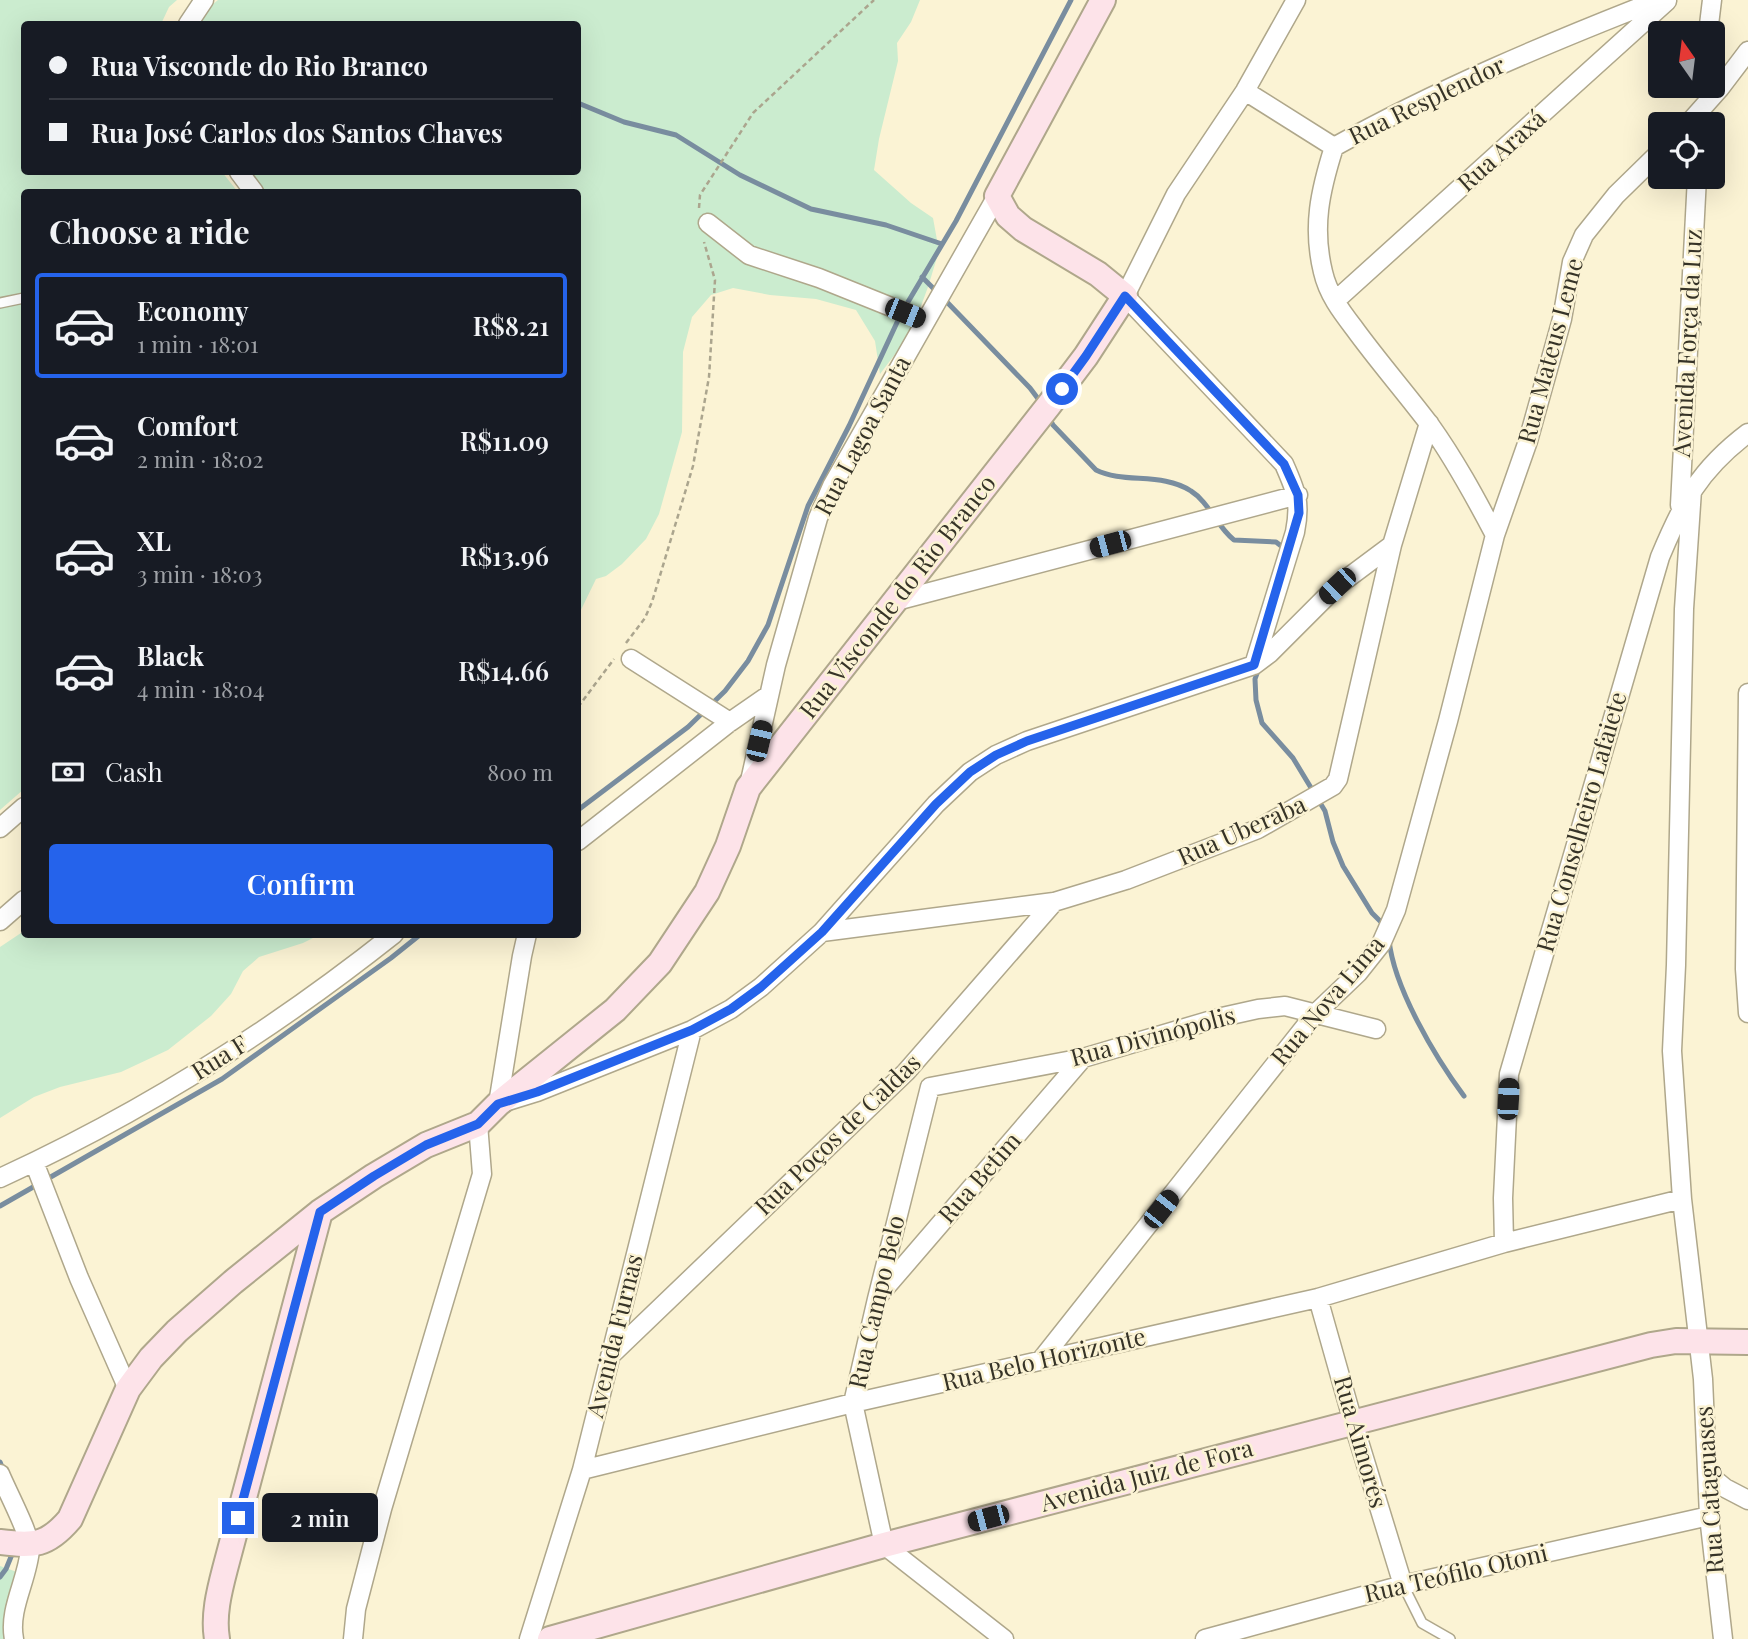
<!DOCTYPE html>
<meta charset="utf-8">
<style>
body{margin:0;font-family:"Playfair Display",serif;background:#20242c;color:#f1f3f6;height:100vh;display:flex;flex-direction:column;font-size:26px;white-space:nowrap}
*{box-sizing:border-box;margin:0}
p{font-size:23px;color:#9ea1a6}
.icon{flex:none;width:38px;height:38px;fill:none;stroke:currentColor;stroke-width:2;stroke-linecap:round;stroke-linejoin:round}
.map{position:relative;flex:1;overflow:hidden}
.sheet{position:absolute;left:21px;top:189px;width:560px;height:749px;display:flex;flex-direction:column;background:#171b24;border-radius:7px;box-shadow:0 7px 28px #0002}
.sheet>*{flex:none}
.banner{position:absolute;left:21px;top:21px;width:560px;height:154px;border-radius:7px;box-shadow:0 7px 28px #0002;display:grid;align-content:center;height:154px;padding:0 28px;background:#171b24}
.needle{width:46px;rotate:346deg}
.controls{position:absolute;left:1648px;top:21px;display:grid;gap:14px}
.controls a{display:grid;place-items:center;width:77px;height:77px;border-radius:7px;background:#171b24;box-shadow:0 7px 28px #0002;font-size:35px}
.end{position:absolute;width:32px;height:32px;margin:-16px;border:9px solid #2563eb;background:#fff;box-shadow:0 0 0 4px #fff}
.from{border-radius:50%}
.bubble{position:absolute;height:49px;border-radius:7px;background:#171b24;box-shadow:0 7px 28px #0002;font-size:23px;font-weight:600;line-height:49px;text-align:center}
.car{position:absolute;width:21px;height:42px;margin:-21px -10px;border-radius:9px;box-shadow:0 0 5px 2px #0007;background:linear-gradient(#222 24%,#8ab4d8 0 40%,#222 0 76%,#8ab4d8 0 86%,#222 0)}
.banner b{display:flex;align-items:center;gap:24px;height:66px;font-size:26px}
.banner b+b{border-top:2px solid #363941}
.banner i{width:18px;height:18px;background:#f1f3f6}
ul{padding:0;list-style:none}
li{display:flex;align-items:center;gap:21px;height:105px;margin:0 14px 10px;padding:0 14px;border:4px solid transparent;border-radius:7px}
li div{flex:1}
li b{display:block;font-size:26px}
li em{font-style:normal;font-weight:600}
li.on{border-color:#2563eb}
li>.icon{width:63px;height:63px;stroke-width:1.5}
h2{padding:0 28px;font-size:32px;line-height:84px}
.pay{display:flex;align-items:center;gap:18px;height:77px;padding:0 28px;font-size:26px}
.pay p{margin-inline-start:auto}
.action{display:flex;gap:14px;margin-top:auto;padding:14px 28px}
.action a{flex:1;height:80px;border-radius:7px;background:#2563eb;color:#fff;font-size:28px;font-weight:600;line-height:80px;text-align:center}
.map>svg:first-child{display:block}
</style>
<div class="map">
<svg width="1748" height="1639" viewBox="0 0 1748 1639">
<rect width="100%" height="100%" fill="#fbf3d4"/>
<path fill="#cbeccf" d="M0 0H177L169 7 161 24H24V172H222L238 192H24V789L0 810Z
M218 0H920L911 22 897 43 898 61 879 139 874 170 911 203 933 218 939 251 928 287 911 333 880 374 875 341 856 310 816 299 770 295 733 288 711 295 692 317 683 352 682 432 659 514 646 539 622 564 606 576 596 579 578 616V192H259L245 172H578V24H189Z
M24 931V934L319 935 303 943 259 957 243 971 231 994 211 1016 168 1050 121 1072 60 1087 34 1097 0 1118V947Z
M0 1566 17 1572 5 1639H0Z"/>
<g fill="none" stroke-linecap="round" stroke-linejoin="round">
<path stroke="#798d9f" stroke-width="5" d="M578 103 624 122 676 135 740 175 811 209 886 225 942 244
M922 277 937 292
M944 299 1030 388 1042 404
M905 307 956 221 1071 0
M1048 416 1053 425 1096 470C1124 484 1162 472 1191 491 1209 502 1217 527 1234 540L1276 542 1285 549
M1259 668 1255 679 1256 700 1262 723 1293 758 1325 811 1333 842 1343 866 1372 913 1386 927
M578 810 688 727 725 691 748 661 768 625 808 506 849 426 900 316
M1389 940C1394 988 1435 1057 1464 1096
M0 1206 222 1079 391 958 421 934
M0 1462 4 1472
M0 1577 6 1569 13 1552"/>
<g stroke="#afa78b" stroke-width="12">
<path id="lane" d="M0 303 24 298
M1403 1585 1422 1623 1450 1639"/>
</g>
<g stroke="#afa78b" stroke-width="21">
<path id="street" d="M188 24 204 0
M1708 33 1712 0
M1245 91 1334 147
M1688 124 1720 88 1748 51
M239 172 254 192
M708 223 749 255 819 278 926 321
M1335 301 1667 1
M1692 490 1684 609 1676 965 1672 1051 1682 1199 1703 1379 1709 1516 1723 1639
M1680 505 1697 177
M1495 535C1475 497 1455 460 1430 425 1405 392 1378 361 1354 328 1341 311 1328 294 1323 272 1312 227 1320 191 1334 147 1438 89 1548 43 1658 0
M896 601 1298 495
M631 659 730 722
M1254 665 1295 532C1301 502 1296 491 1284 464L1125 296 1176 194 1245 91 1296 0
M1748 693 1745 969 1748 1013
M750 781 776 665 818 518 832 486 997 196
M0 828 24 807
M578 841 730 722 769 695
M0 921 24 900
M822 932 1054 902 1126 880 1258 829 1333 786 1338 779 1392 545 1429 423
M527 934 522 956 498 1104 537 1092 692 1030 731 1009 761 987 822 932 936 804 970 772 996 755 1027 741 1254 665 1270 653 1337 586 1392 545
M930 1087 877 1299 853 1403 884 1545 1004 1639
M930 1087 1083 1058 1222 1017 1258 1009 1285 1006 1376 1029
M34 1162 79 1278 128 1389
M0 1178C140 1114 273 1030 394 934
M1504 1243 1503 1198 1509 1074 1660 557C1683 502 1699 470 1748 433
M880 1294 1083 1058
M1318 1298 1353 1422 1403 1585
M610 1356 906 1072 1054 902
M1041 1360 1315 1014 1358 973 1381 944 1396 910 1448 721 1495 535 1528 441 1562 319 1572 262 1584 235 1616 195 1661 151
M582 1470 853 1403 1318 1298 1504 1243 1682 1199
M0 1474C6 1489 31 1536 30 1549 28 1579 8 1609 14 1639
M1708 1474 1725 1488 1748 1500
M353 1639 356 1609 382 1509 482 1174 478 1124
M529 1639 582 1470 692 1030
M1205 1639 1403 1585 1709 1516"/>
</g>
<g stroke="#afa78b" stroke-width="28">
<path id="secondary" d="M0 1542C34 1546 47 1546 70 1519L128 1389 151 1358 177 1331 233 1282 320 1212 374 1176 426 1145 478 1124 498 1104 615 1010 660 963 707 892 728 846 748 788 1049 405 1086 356 1125 296 1098 274 1023 229 1008 216 997 196 1103 0
M217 1639C213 1616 219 1592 225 1569L320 1212
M550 1639 884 1545 1651 1345 1676 1341 1748 1342"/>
</g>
<path stroke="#aba58e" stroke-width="2.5" stroke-dasharray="5 3.5" stroke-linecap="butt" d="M699 208 700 195 753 113 874 0
M626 643 645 618 652 602 693 466 709 377 715 280 704 242
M578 707 614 659"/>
<use href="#lane" stroke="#fff" stroke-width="9"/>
<use href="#street" stroke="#fff" stroke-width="18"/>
<use href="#secondary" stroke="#fde3e9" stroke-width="24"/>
</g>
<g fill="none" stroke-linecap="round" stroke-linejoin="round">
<path stroke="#2563eb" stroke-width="9" d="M238 1518 320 1212 374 1176 426 1145 478 1124 498 1104 537 1092 692 1030 731 1009 761 987 822 932 936 804 970 772 996 755 1027 741 1254 665 1299 513 1298 495 1284 464 1125 296 1086 356 1062 389"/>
</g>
<g text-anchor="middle" stroke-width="5" stroke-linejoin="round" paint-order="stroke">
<g font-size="24" fill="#363327" stroke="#fbf3d4">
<text transform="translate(1427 101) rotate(-26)" y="8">Rua Resplendor</text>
<text transform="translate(1502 151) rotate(-42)" y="8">Rua Araxá</text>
<text transform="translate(1688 343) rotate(-87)" y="8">Avenida Força da Luz</text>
<text transform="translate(1551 351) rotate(-75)" y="8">Rua Mateus Leme</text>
<text transform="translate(863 436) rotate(-62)" y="8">Rua Lagoa Santa</text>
<text transform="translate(898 597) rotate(-52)" y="8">Rua Visconde do Rio Branco</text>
<text transform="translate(1582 822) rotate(-74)" y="8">Rua Conselheiro Lafaiete</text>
<text transform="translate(1242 831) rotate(-24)" y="8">Rua Uberaba</text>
<text transform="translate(1328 1001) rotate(-50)" y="8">Rua Nova Lima</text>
<text transform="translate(1153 1037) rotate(-15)" y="8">Rua Divinópolis</text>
<text transform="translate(220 1058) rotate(-32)" y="8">Rua F</text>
<text transform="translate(838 1135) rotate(-44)" y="8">Rua Poços de Caldas</text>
<text transform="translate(980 1178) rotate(-49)" y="8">Rua Betim</text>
<text transform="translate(877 1302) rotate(-77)" y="8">Rua Campo Belo</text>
<text transform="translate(615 1336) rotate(-76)" y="8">Avenida Furnas</text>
<text transform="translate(1044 1360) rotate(-13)" y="8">Rua Belo Horizonte</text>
<text transform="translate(1360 1442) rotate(74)" y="8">Rua Aimorés</text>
<text transform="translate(1147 1476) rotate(-15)" y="8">Avenida Juiz de Fora</text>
<text transform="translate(1710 1490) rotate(-94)" y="8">Rua Cataguases</text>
<text transform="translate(1456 1574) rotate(-13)" y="8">Rua Teófilo Otoni</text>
</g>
</g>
</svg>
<div class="controls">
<a><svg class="needle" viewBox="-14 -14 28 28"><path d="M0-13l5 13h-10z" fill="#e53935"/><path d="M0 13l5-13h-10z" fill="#9ea1a6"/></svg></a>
<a><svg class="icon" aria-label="locate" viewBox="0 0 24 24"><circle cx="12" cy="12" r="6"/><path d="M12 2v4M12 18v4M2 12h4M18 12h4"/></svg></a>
</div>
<i class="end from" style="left:1062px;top:389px"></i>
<i class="end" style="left:238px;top:1518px"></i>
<div class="bubble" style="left:262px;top:1493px;width:116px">2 min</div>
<i class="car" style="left:905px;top:313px;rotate:112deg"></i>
<i class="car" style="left:1110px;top:544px;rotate:255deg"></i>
<i class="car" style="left:1337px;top:586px;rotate:226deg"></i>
<i class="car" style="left:759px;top:741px;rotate:13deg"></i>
<i class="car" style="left:1508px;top:1099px;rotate:3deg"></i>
<i class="car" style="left:1161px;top:1209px;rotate:38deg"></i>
<i class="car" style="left:988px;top:1518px;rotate:255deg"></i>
<div class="banner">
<b><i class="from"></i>Rua Visconde do Rio Branco</b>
<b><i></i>Rua José Carlos dos Santos Chaves</b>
</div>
<section class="sheet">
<h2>Choose a ride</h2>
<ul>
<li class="on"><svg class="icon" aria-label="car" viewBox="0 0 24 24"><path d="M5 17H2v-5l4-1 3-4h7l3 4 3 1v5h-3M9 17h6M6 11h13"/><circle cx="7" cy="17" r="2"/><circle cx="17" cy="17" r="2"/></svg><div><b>Economy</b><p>1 min · 18:01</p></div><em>R$8.21</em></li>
<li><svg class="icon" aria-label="car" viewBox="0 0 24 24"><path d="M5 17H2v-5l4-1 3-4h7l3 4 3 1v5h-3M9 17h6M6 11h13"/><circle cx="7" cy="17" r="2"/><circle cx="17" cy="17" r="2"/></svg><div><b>Comfort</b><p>2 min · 18:02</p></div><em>R$11.09</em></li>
<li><svg class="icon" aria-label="car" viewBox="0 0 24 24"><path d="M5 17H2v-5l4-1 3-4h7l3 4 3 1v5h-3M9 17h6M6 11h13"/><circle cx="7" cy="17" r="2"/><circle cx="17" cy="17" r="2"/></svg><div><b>XL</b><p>3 min · 18:03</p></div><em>R$13.96</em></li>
<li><svg class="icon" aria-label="car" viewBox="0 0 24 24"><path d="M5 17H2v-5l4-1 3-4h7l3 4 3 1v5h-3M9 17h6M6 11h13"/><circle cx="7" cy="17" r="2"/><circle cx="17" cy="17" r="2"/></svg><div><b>Black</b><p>4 min · 18:04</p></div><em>R$14.66</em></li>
</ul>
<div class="pay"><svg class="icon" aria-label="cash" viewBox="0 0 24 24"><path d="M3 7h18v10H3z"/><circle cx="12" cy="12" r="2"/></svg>Cash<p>800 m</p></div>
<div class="action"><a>Confirm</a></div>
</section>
</div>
